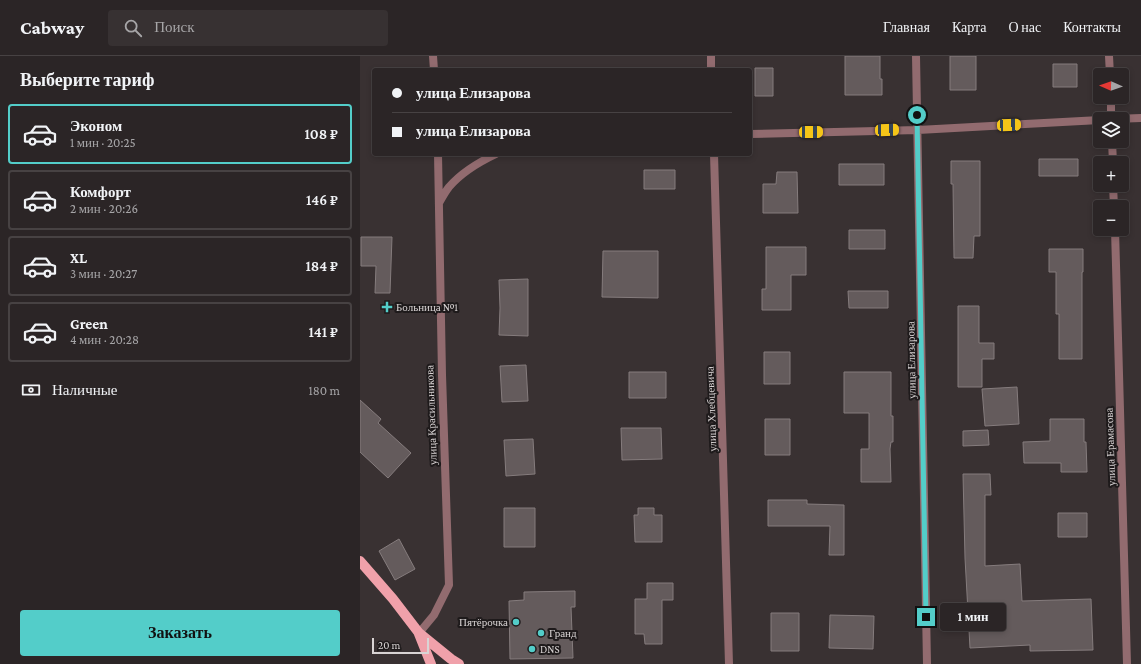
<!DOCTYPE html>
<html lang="ru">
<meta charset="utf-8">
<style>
body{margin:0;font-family:"Crimson Pro",serif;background:#373132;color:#f1f3f6;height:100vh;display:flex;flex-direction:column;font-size:15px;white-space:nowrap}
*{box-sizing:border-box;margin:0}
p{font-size:13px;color:#a6a5a7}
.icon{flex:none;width:22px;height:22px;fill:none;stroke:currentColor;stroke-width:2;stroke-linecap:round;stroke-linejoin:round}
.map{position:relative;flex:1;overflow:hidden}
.drawer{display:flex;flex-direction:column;background:#2b2526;width:360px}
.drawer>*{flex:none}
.hud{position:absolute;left:12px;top:12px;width:380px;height:88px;border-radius:4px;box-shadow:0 2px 6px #0003,0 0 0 1px #474243;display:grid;align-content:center;height:88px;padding:0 20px;background:#2b2526}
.needle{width:26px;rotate:272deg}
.controls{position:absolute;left:733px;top:12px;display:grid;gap:8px}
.controls a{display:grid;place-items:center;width:36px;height:36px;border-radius:4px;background:#2b2526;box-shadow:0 2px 6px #0003,0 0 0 1px #474243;font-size:20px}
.scale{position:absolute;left:12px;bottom:10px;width:57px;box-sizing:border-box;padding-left:4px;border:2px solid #d9d4d4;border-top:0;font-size:11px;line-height:14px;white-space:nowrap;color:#d9d4d4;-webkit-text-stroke:3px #1e1a1b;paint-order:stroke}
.end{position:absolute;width:18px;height:18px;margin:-9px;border:5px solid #53cdc9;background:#111;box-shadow:0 0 0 2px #111}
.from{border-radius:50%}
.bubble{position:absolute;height:28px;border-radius:4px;background:#2b2526;box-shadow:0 2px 6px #0003,0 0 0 1px #474243;font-size:13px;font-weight:600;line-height:28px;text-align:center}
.car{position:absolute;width:12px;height:24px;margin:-12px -6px;border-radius:5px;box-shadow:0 0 3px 1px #0007;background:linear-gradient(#f5c518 24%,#345 0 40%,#f5c518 0 76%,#345 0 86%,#f5c518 0)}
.hud b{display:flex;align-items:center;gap:14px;height:38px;font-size:15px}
.hud b+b{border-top:1px solid #474243}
.hud i{width:10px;height:10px;background:#f1f3f6}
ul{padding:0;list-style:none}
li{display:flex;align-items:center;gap:12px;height:60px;margin:0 8px 6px;padding:0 12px;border:2px solid #474243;border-radius:4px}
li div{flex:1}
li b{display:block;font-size:15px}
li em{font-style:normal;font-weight:600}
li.active{border-color:#53cdc9}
li>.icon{width:36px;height:36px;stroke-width:1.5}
h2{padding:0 20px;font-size:18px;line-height:48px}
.pay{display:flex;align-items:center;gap:10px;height:44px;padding:0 20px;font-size:15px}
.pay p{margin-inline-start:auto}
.button{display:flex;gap:8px;margin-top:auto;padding:8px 20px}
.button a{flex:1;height:46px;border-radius:4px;background:#53cdc9;color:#111;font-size:16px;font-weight:600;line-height:46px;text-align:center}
header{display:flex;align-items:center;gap:24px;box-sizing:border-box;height:56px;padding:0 20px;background:#2b2526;border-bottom:1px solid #474243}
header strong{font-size:19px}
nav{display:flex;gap:22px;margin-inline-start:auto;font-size:14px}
.search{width:280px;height:36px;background:#373132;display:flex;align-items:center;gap:10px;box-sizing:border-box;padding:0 14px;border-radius:4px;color:#a6a5a7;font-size:15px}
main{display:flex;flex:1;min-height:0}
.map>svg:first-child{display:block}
</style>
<header>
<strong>Cabway</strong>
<div class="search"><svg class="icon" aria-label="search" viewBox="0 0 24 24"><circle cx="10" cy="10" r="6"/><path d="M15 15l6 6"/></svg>Поиск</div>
<nav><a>Главная</a><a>Карта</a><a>О нас</a><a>Контакты</a></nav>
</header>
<main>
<section class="drawer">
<h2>Выберите тариф</h2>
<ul>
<li class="active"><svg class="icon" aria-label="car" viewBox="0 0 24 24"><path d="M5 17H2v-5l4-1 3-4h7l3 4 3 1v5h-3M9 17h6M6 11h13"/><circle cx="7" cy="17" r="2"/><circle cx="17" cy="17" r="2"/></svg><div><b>Эконом</b><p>1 мин · 20:25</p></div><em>108 ₽</em></li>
<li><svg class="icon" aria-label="car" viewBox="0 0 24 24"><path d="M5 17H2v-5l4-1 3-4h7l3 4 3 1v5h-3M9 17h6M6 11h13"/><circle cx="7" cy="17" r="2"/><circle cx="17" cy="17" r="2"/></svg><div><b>Комфорт</b><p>2 мин · 20:26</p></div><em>146 ₽</em></li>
<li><svg class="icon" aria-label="car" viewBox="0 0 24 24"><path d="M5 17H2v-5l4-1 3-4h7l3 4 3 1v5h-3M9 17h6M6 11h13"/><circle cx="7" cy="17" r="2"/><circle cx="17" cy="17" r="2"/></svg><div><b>XL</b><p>3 мин · 20:27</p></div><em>184 ₽</em></li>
<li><svg class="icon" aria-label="car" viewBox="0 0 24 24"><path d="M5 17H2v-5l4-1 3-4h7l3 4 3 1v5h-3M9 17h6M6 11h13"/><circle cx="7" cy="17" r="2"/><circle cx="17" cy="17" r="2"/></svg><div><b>Green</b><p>4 мин · 20:28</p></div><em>141 ₽</em></li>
</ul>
<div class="pay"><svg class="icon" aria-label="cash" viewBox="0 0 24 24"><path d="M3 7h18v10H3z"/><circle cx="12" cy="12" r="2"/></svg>Наличные<p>180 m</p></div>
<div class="button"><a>Заказать</a></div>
</section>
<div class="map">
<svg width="781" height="608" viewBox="0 0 781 608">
<rect width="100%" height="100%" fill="#393132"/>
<path fill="#645b5c" stroke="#857c7d" d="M485 0H520V23H522V39H485Z
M590 0H616V34H590Z
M693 8H717V31H693Z
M395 12H413V40H395Z
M679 103H718V120H679Z
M591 105H620V180H614L613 202H594L593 128H591Z
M479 108H524V129H479Z
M284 114H315V133H284Z
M417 116H437L438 157H403V128H416Z
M489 174H525V193H489Z
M1 181H32L30 237H15L16 210H1Z
M406 191H446V219H431V254H402V233H406Z
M689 193H723V216H722V303H699V258H696V216H689Z
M243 195H298V242L242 241Z
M168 223V280L139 279 140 252 139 224Z
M488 235H528V252H489Z
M598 250H619V287H634V303H622V331H598Z
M404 296H430V328H404Z
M166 309 168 345 142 346 140 310Z
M269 316H306V342H269Z
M484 316H531V360H533V386H531L530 393 531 426H501V393H509V357H484Z
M657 331 659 368 625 370 622 333Z
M0 344 21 363 18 367 51 397 28 422 0 396Z
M405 363H430V399H405Z
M690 363H724V386H726L727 416H701V407H664L663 386 690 385Z
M261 372H301L302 403 262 404Z
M628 374 629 389 603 390V375Z
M173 383 175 418 146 420 144 384Z
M603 418H630L631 439H625V510L660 508 662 545 731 543 733 594 670 595V589L610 592 605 502Z
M408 444H447V448L484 449V499H469L470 470H408Z
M144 452H175V491H144Z
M278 452H294V459H302V486H275L274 459H278Z
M698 457H727V481H698Z
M39 483 55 513 35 524 19 495Z
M287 527H313V544H302V588H285L284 578H275V543H287Z
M215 535V551H211L213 602 150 603 149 545 164 544V536Z
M411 557H439V595H411Z
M470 559 514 560 513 593 469 592Z"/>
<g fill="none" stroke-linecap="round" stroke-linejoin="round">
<path stroke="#926b6f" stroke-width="8" d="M73 0 74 14
M351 0V14
M556 0 567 608
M749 0 750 19
M751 41V63
M754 63 781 62
M390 78 558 74 740 64
M752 85 753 107
M354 98 369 608
M753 129 754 151
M79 147C82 142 85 136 89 131 102 116 119 106 136 98
M755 173 767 608
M59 577 74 559 89 529 82 319 78 98"/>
<path stroke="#f0a1aa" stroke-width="10" d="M0 505 33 543 59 577 91 603 99 608
M59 578 71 608"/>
</g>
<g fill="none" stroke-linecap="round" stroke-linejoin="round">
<path stroke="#53cdc9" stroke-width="5" d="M557 59 566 561"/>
</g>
<g fill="#53cdc9" stroke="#1e1a1b" stroke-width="1.5">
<path d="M25 245h4v4h4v4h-4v4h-4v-4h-4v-4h4z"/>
<circle cx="156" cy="566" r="4"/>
<circle cx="181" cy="577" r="4"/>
<circle cx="172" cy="593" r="4"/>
</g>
<g text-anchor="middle" stroke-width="4" stroke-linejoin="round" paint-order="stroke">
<g font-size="11" fill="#d9d4d4" stroke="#1e1a1b" text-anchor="start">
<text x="36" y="255">Больница №1</text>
<text x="148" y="570" text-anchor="end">Пятёрочка</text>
<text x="189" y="581">Гранд</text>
<text x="180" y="597">DNS</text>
</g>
<g font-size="11" fill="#d9d4d4" stroke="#1e1a1b">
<text transform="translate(551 304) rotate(-91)" y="4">улица Елизарова</text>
<text transform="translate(351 353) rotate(-92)" y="4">улица Хлебцевича</text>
<text transform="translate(71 359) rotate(-92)" y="4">улица Красильникова</text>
<text transform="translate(750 391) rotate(-92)" y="4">улица Ерамасова</text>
</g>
</g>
</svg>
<div class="controls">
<a><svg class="needle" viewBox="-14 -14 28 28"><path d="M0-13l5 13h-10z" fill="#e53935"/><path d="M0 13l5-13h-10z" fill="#a6a5a7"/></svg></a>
<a><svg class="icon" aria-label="layers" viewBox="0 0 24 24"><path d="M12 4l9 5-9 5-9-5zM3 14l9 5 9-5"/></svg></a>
<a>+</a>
<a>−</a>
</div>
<div class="scale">20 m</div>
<i class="end from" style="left:557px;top:59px"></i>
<i class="end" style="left:566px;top:561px"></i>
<div class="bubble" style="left:580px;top:547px;width:66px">1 мин</div>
<i class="car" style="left:649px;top:69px;rotate:87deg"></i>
<i class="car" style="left:527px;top:74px;rotate:88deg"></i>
<i class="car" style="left:451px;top:76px;rotate:89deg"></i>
<div class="hud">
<b><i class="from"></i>улица Елизарова</b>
<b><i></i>улица Елизарова</b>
</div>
</div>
</main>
